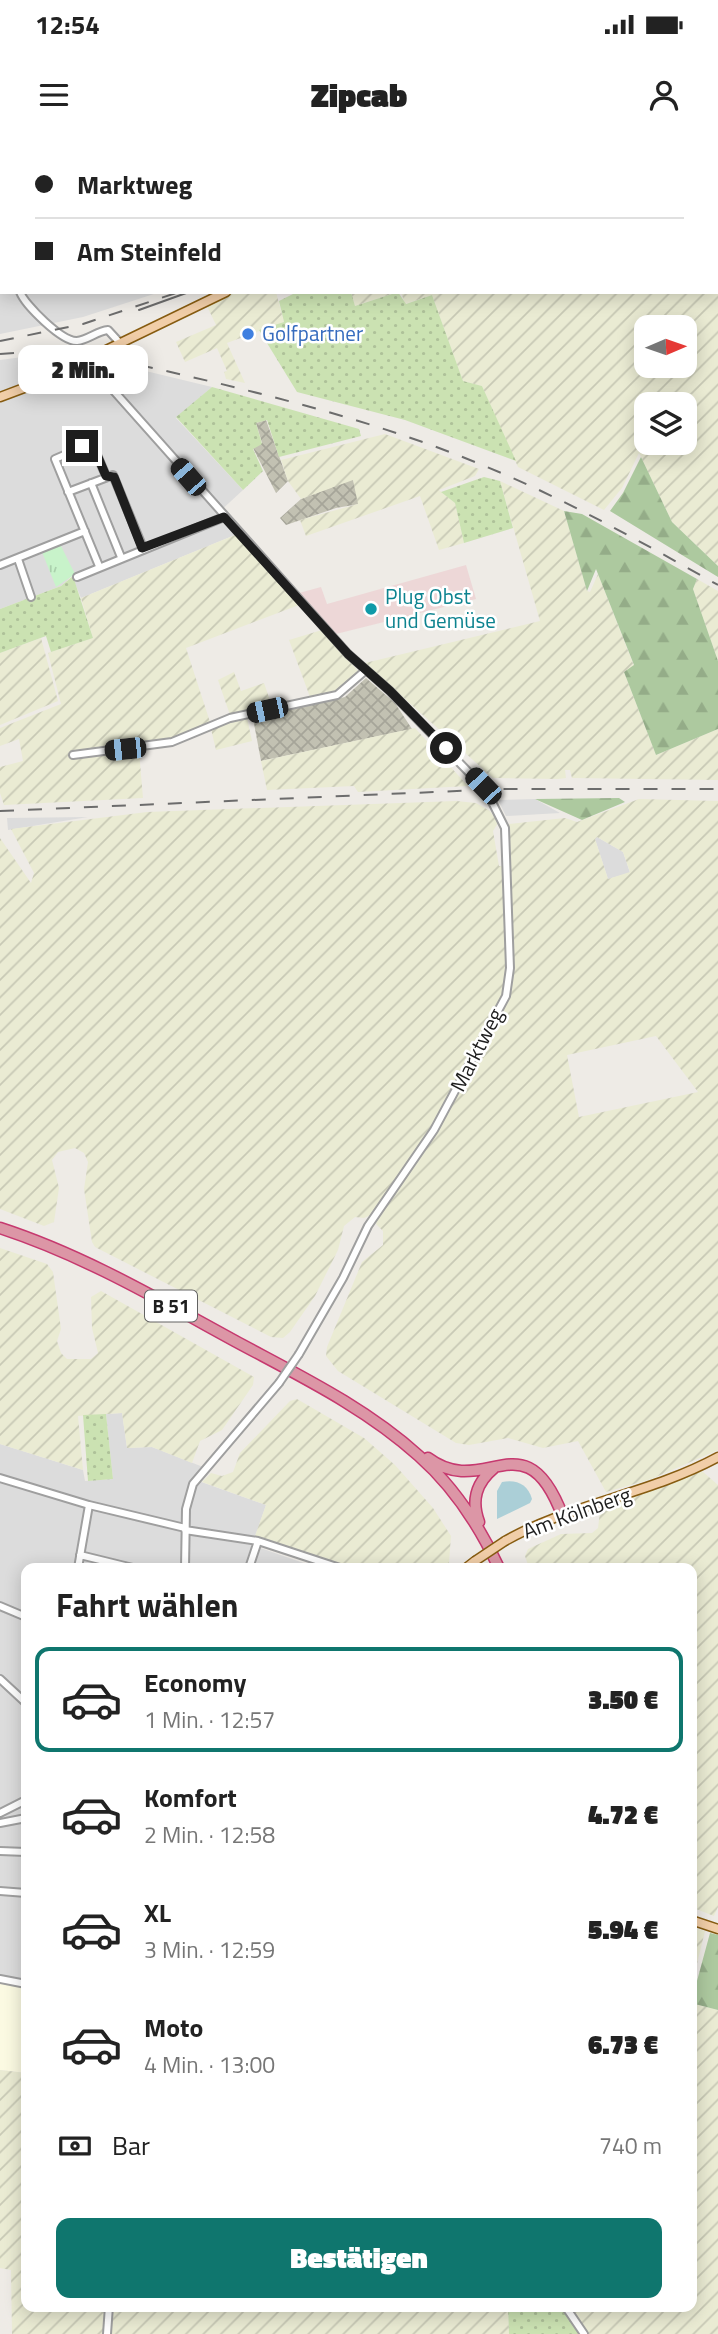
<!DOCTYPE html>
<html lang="de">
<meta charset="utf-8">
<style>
body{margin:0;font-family:"Titillium Web",sans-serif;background:#f2f2f2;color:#222;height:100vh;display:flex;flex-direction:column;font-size:26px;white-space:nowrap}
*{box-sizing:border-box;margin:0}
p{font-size:23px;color:#767676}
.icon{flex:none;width:38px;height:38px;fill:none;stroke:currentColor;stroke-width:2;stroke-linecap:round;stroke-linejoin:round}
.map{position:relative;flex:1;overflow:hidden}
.details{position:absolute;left:21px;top:1423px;width:676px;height:749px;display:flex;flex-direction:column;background:#fff;border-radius:14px;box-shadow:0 4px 18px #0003}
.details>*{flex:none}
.top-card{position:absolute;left:0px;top:0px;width:719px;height:154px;box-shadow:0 4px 18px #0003;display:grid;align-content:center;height:154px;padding:0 35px;background:#fff}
.needle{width:46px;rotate:88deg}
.buttons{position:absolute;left:634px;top:175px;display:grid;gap:14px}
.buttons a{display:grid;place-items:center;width:63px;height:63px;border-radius:14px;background:#fff;box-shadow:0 4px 18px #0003;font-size:35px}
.end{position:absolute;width:32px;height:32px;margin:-16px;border:9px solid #1e1e1e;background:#fff;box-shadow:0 0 0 4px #fff}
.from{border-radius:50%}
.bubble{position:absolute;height:49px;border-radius:14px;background:#fff;box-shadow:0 4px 18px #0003;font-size:23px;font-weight:800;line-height:49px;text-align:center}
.car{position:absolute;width:21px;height:42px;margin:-21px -10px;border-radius:9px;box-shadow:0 0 5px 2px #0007;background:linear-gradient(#222 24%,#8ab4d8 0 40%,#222 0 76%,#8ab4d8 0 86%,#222 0)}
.top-card b{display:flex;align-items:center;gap:24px;height:66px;font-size:26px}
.top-card b+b{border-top:2px solid #e0e0e0}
.top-card i{width:18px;height:18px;background:#222}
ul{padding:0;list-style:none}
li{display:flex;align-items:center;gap:21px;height:105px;margin:0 14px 10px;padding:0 21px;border:4px solid transparent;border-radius:14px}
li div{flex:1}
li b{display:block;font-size:26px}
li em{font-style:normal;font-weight:800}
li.selected{border-color:#0f766e}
li>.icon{width:63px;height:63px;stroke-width:1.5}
h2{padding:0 35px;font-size:32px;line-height:84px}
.pay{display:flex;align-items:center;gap:18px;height:77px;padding:0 35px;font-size:26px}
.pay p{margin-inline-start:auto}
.primary-button{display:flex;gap:14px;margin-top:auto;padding:14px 35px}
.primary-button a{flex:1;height:80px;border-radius:14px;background:#0f766e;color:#fff;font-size:28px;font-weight:800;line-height:80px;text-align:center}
.status{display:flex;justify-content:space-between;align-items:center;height:49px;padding:0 35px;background:#fff;direction:ltr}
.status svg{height:19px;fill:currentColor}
header{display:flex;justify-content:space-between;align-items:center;height:91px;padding:0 35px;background:#fff;font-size:32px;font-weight:800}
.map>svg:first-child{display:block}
</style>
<div class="status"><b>12:54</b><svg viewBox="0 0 49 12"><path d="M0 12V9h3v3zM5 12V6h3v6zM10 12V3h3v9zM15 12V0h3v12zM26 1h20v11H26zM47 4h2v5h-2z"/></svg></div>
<header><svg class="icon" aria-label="menu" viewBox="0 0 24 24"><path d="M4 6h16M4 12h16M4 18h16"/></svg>Zipcab<svg class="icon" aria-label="person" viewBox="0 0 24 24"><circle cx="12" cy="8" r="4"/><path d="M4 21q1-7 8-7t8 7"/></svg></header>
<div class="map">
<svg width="718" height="2194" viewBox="0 0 718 2194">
<defs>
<pattern id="construction-cross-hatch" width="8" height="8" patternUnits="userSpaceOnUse" patternTransform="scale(1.75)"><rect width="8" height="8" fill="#c2c1b2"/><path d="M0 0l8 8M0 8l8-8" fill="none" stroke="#a6a599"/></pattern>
<pattern id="farmland-furrows" width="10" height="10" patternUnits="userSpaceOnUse" patternTransform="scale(1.75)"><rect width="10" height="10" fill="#eaebd3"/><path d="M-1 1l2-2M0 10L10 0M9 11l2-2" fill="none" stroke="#c8c9b5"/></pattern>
<pattern id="grass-dots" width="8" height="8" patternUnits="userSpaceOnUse" patternTransform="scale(1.75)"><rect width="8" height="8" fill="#cbe2b2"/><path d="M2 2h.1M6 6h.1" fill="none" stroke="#aec199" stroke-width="1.8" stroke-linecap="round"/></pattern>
<pattern id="forest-firs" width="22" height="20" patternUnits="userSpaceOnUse" patternTransform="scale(1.75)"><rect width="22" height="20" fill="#adc99f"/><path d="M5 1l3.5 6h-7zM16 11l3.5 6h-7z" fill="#94ac88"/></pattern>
<pattern id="park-tufts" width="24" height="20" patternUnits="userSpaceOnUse" patternTransform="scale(1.75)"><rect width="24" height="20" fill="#c8f3ca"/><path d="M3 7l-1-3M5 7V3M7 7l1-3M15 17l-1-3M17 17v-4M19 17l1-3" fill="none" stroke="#abd0ad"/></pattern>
</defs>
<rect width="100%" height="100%" fill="#eeebe6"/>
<path fill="#dcdcdc" d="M0 0H360V1L2 2V152H160L83 177 0 194Z
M37 215 96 219 212 247 176 278 243 350 217 374 235 395 81 458 72 436 61 446 0 469V220Z
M535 659 560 673 506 676 498 660Z
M88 677 8 690 7 678Z
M597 697 623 712 630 733 608 739 595 699Z
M122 1273 127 1308 152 1307 203 1327 193 1339 266 1365 252 1405 318 1428H26V1847L0 1842V1304L83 1330 85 1341 113 1339 106 1274Z"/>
<path fill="#edd7d7" d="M466 425 476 459 336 494 299 453 321 447 327 464Z"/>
<path fill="#fbfae2" d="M0 1842 26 1847V1933L0 1930Z"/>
<path fill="url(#construction-cross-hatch)" d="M266 280 288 341 276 353 253 308 262 303 256 283Z
M353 339 359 364 336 368 286 385 280 378 301 359Z
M366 538 395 563 412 589 261 621 253 578 345 557Z"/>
<path fill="url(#farmland-furrows)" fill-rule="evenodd" d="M561 0H718V426L672 382 639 313 622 348 604 370 518 327 482 246 463 241 432 155 405 164 401 152H718V2H558ZM646 187H684V226H646ZM646 264H684V303H646Z
M231 152H276L284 182 227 203 245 243 226 239 224 232 227 231 217 208 185 222 176 202 216 185 206 164Z
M351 152H398L355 166Z
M385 294 479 329 475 336 439 350 455 363 464 403 439 410 420 356 306 396 300 380 358 364 353 340 301 359 288 341 281 320Z
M500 341 564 371 587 451 590 452 598 434 634 526 624 532 656 615 718 589V640L572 638 570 630H565L566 638 558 639 493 638 365 523 540 481Z
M235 395 299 465 186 508 210 582 175 598 94 615 139 611 143 658 4 665 0 653V627L23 621 19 599 0 606V588L61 564 48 513 93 498 81 458Z
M697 439 718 451V521L693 449Z
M322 490 359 532 333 554 310 557 289 500Z
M41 498 58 561 0 585V513Z
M234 532 241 551 264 543 272 566 230 575 218 540Z
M247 578 252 601 216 610 211 589Z
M415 588 468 646 358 652 354 646 267 650 261 621Z
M639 659 718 661V1310L651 1339 606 1352 578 1301 543 1308 508 1298 469 1305 456 1303 338 1231 326 1216 327 1207 362 1122 383 1105V1091L376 1084 379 1075 439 988 510 856 514 836 509 684 565 678 577 682ZM597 697 623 712 630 732 608 739 595 699ZM656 896 698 952 579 977 567 915Z
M456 661 476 663 490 671 498 683 493 691 499 726H503L507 829 501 857 432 990 371 1075 364 1078 355 1077 344 1086 338 1110 315 1156 290 1192 283 1198 271 1197 95 1107 92 1102 84 1049 88 1022 84 1013 75 1008 58 1012 52 1020 59 1048 54 1082 44 1086 0 1069V698L31 743 34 733 11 689 147 672Z
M0 1108 47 1124 53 1132 61 1189 57 1201 61 1213 67 1219H91L98 1213 92 1188 91 1157 101 1151 254 1237 253 1245 222 1290 200 1301 192 1323 152 1307 127 1308 122 1273 78 1276 83 1330 0 1304Z
M297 1259 364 1298 395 1325 433 1368 451 1396 449 1423 443 1428H353L255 1396 266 1365 202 1342 211 1333 222 1336 233 1332 240 1313 290 1261Z
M702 1331 718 1345V1767L714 1776 691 1767V1428H529L525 1416 528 1409 561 1394 592 1393 598 1388 600 1372 607 1367Z
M691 1787 705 1791 691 1848Z
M691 1863 718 1870V2194H589L569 2167 691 2166Z
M0 1930 26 1933V1969L22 1990 26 1991V2166L106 2167 104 2194H12L11 2130 0 2128Z
M112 2166 508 2167 509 2194H109Z"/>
<path fill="url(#grass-dots)" d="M297 152H351L355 166 398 152 406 164 432 155 463 241 482 246 516 321 405 280 297 252 259 190 284 182 279 161Z
M212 247 359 289 361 296 279 317 267 280 256 283 262 304 253 309 263 331 243 350 176 277Z
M484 337 500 341 513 388 464 403 455 363 441 352Z
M73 436 93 498 51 512 46 496 0 513V469L61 446Z
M106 1274 113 1339 88 1341 83 1275Z
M508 2167H563L581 2194H509Z"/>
<path fill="url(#forest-firs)" d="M641 317 672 382 718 426V437L610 371 623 353Z
M564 371 582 374 697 439 693 449 718 521V589L656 615 624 532 634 525 596 429 587 451Z
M619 658 625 662 582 680 535 659Z
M710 1793 718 1795V1870L691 1863Z"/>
<path fill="url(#park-tufts)" d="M60 404 75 434 56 447 42 412Z"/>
<path fill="#abcfd7" d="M502 1342C516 1339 528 1344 532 1359L530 1363 497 1379V1351Z"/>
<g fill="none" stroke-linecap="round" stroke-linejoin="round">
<g stroke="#9f9f9f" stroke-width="10">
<path id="minor" d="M116 0 117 2
M175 0 176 2
M226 0V2
M68 2 69 0
M0 86 2 84
M0 142 2 144
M20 152C25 165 62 202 77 201 88 200 97 191 108 190L119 202
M68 226 79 237 95 236 105 241 348 514 390 551 483 647
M91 343 121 417
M68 352 113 335 143 408
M18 419 31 457
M0 425 85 391
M99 426 55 319 92 303 106 336
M77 437 224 377
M73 615 172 602 230 578 337 555 366 530
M299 1214 343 1138 368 1086 434 990 506 856 510 828 505 688 489 656
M0 1338 89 1365 185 1388
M185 1390 258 1401 340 1428
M80 1415 133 1428
M78 1428 89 1365
M185 1428 186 1369 193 1344 279 1243
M249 1428 258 1401
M0 1466 26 1477
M0 1539 26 1563
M0 1673 26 1660
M0 1683 26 1678
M0 1711 26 1712
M0 1751 26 1753
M0 1839 26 1844
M565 2166 584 2194
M107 2194 109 2166"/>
</g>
<g stroke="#875c11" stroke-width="11">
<path id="major" d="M402 2 406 0
M0 257 40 242 226 152
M505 1401C572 1363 650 1354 718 1317
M466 1428 475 1421
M691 1780 718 1789"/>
</g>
<g stroke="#c6396f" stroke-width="13">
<path id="highway" d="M0 1088C83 1115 158 1159 235 1201 298 1235 365 1267 419 1316 453 1346 480 1387 499 1428
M428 1318C485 1361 525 1275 563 1377
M479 1382C471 1360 476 1343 494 1328"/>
</g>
<use href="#minor" stroke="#fff" stroke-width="6"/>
<use href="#major" stroke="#f1cea8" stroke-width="8"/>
<use href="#highway" stroke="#dc96a6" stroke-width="10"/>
<path stroke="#6c6c6c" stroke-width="2" d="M532 2 535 0
M139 170 189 152"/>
<path stroke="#6c6c6c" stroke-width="2" stroke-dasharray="14 14" stroke-linecap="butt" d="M492 2 496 0
M0 201 83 184 179 152
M0 214C72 207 140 225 209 241 304 264 397 289 487 327 567 360 643 403 718 445
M0 671 503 649H718"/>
<g stroke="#9f9f9f" stroke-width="10" stroke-linecap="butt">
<path id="minor-bridge" d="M279 1243 299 1214"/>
</g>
<g stroke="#875c11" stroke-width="11" stroke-linecap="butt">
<path id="major-bridge" d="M475 1421 505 1401"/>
</g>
<use href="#minor-bridge" stroke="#fff" stroke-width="6"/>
<use href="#major-bridge" stroke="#f1cea8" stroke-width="8"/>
</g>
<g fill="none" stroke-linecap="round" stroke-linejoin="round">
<path stroke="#1e1e1e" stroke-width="9" d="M82 306 92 303 106 336 114 337 142 408 224 377 348 514 390 551 446 608"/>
</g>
<circle fill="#3f7fe0" stroke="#fff" stroke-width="2.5" cx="248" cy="194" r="7"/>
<circle fill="#0f9aa8" stroke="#fff" stroke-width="2.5" cx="371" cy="469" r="7"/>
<g text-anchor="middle" stroke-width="5" stroke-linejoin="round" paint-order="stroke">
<rect fill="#fff" stroke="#626262" stroke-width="2" x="145" y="1150.5" width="52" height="31" rx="5"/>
<g font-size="19" font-weight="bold" fill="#1e1e1e">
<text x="171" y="1173">B 51</text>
</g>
<g font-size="21" fill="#366cbe" stroke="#fff" text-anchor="start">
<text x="262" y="201">Golfpartner</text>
</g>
<g font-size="21" fill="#0d838f" stroke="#fff" text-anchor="start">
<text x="385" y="464">Plug Obst<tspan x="385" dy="24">und Gemüse</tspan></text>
</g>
<g font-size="21" fill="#1e1e1e" stroke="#fff">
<text transform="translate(477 910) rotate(-63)" y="7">Marktweg</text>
<text transform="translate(577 1373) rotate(-20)" y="7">Am Kölnberg</text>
</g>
</g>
</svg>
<div class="buttons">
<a><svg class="needle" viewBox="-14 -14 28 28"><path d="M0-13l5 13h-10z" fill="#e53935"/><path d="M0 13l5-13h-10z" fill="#767676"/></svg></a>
<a><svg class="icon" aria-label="layers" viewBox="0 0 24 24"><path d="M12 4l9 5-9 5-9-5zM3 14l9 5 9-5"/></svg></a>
</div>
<i class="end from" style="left:446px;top:608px"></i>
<i class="end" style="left:82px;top:306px"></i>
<div class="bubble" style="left:18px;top:205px;width:130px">2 Min.</div>
<i class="car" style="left:188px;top:337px;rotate:319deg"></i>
<i class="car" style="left:267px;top:570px;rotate:258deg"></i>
<i class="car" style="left:125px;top:609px;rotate:264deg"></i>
<i class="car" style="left:483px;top:646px;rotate:316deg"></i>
<div class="top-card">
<b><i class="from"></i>Marktweg</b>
<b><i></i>Am Steinfeld</b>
</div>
<section class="details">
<h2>Fahrt wählen</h2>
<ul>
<li class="selected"><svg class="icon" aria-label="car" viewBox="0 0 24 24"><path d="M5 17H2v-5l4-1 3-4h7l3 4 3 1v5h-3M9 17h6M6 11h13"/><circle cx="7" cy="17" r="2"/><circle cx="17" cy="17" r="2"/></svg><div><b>Economy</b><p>1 Min. · 12:57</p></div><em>3.50 €</em></li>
<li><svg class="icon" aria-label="car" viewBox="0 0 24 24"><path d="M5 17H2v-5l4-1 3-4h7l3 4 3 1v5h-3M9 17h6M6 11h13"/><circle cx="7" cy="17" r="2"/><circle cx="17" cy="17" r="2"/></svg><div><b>Komfort</b><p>2 Min. · 12:58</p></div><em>4.72 €</em></li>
<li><svg class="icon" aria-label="car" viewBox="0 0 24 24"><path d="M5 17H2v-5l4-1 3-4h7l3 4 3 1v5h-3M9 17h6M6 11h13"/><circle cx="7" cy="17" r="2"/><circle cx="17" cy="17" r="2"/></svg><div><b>XL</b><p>3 Min. · 12:59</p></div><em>5.94 €</em></li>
<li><svg class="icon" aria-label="car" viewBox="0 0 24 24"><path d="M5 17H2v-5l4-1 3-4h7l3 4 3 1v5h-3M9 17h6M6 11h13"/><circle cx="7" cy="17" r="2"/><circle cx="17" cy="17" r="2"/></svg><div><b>Moto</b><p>4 Min. · 13:00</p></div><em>6.73 €</em></li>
</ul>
<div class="pay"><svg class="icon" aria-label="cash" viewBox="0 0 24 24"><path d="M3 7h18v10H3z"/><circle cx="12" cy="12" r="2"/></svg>Bar<p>740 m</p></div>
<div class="primary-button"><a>Bestätigen</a></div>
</section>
</div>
